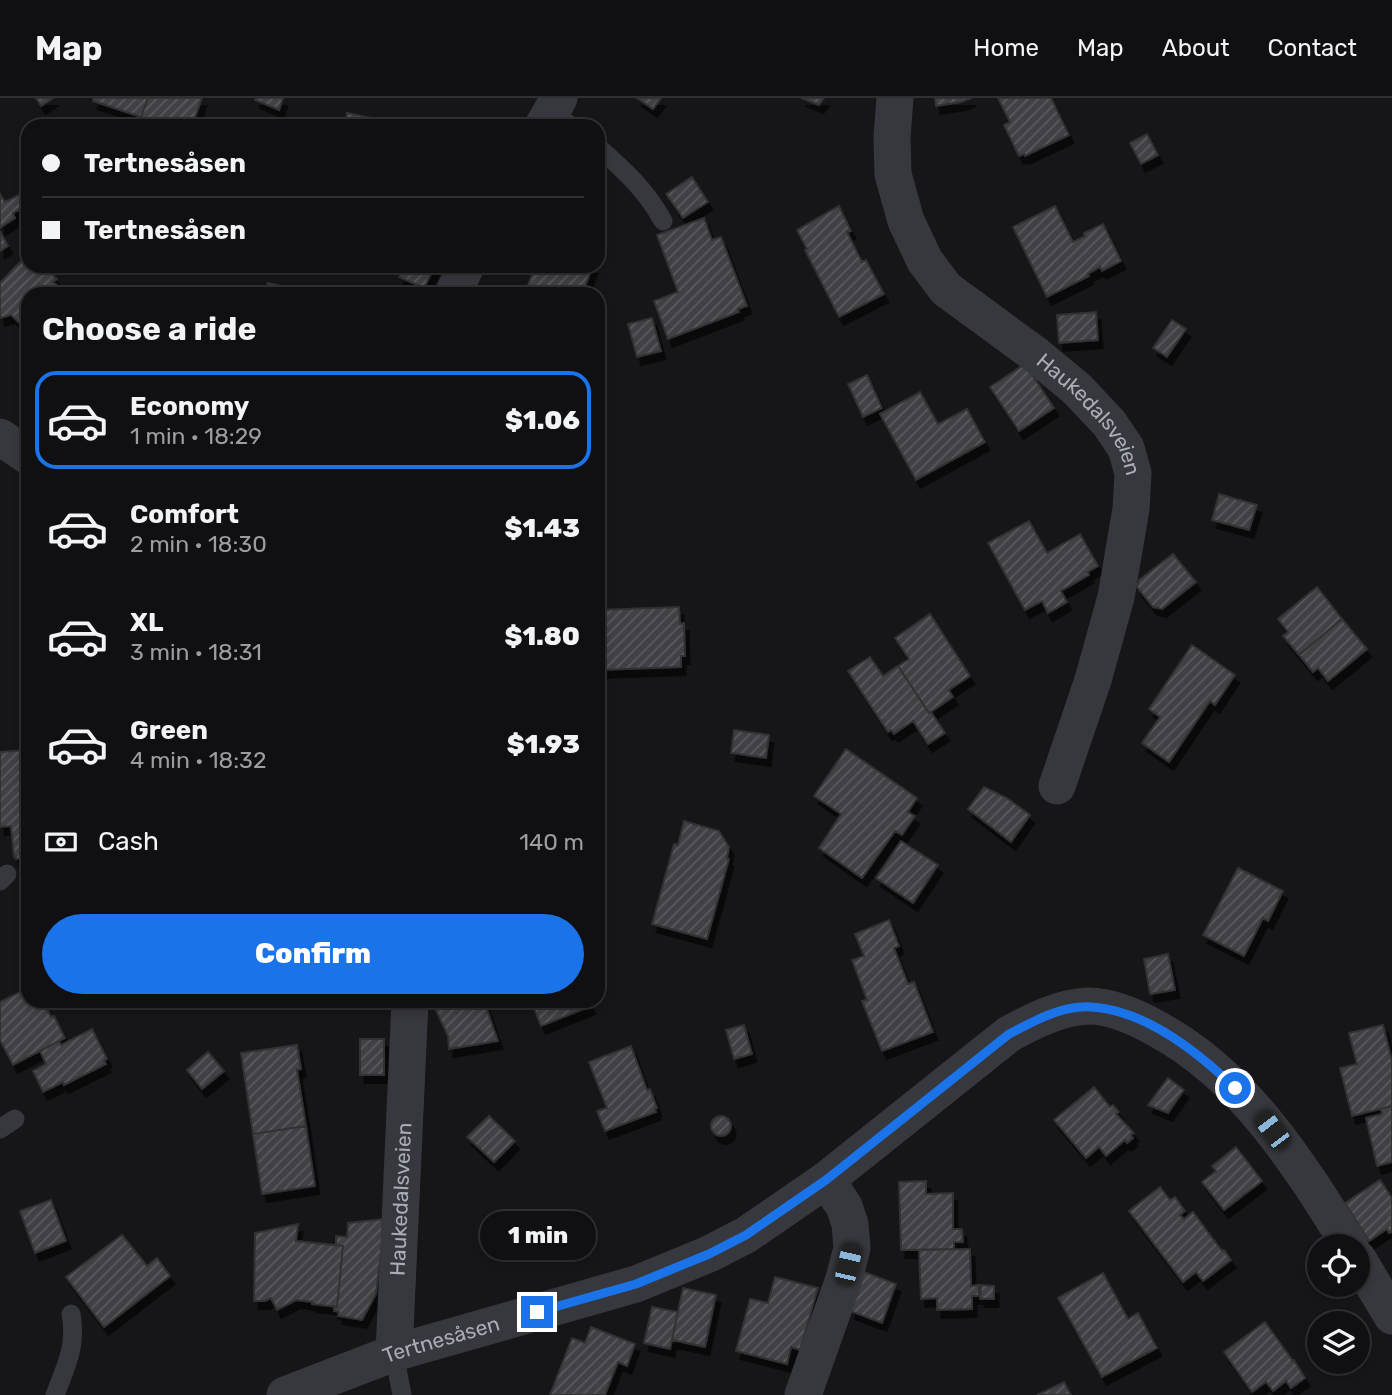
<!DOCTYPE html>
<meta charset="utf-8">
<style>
body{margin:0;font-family:Rubik,sans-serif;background:#1e1e20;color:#f1f3f6;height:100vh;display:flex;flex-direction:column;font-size:26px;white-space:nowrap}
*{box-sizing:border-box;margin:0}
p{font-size:23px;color:#9c9d9f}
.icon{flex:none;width:38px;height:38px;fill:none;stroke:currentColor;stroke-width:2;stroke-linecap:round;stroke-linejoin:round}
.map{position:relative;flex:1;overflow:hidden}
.panel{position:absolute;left:21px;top:189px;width:584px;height:721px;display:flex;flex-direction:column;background:#101012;border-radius:21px;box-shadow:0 4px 10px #0003,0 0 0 2px #303032}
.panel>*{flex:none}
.top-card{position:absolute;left:21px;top:21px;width:584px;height:154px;border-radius:21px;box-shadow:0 4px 10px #0003,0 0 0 2px #303032;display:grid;align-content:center;height:154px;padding:0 21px;background:#101012}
.buttons{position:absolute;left:1307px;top:1136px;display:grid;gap:14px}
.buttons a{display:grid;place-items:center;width:63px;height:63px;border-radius:50%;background:#101012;box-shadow:0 4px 10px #0003,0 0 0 2px #303032;font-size:35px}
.end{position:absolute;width:32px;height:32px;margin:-16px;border:9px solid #1a73e8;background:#fff;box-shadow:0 0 0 4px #fff}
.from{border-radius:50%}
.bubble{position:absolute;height:49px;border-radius:24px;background:#101012;box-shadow:0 4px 10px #0003,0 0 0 2px #303032;font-size:23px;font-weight:800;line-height:49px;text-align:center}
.car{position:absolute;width:21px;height:42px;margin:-21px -10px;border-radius:9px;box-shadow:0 0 5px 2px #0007;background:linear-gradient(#222 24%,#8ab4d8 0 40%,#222 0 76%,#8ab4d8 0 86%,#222 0)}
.top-card b{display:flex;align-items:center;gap:24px;height:66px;font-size:26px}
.top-card b+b{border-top:2px solid #303032}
.top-card i{width:18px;height:18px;background:#f1f3f6}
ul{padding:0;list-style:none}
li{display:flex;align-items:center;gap:21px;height:98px;margin:0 14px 10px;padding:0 7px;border:4px solid transparent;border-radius:21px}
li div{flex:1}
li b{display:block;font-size:26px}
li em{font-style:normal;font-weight:800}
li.active{border-color:#1a73e8}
li>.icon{width:63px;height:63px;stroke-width:1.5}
h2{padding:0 21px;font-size:32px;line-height:84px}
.pay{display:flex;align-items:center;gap:18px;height:77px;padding:0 21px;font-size:26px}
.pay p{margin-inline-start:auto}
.primary-button{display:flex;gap:14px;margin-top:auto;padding:14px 21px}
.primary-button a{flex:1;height:80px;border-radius:42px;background:#1a73e8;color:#fff;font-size:28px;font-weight:800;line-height:80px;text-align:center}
header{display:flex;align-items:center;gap:42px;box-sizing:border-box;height:98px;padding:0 35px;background:#101012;border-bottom:2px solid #303032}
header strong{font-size:33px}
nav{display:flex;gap:38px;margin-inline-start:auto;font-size:24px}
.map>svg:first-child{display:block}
</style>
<header>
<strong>Map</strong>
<nav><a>Home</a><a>Map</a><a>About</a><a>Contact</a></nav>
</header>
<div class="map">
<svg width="1392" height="1297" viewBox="0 0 1392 1297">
<defs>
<pattern id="building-hatch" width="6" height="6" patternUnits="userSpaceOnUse" patternTransform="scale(1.75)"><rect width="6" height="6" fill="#404145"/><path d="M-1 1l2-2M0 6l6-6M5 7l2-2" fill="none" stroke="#595a5e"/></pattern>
<filter id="shadow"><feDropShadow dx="4.5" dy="8" stdDeviation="0" flood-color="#0009"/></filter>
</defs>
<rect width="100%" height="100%" fill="#161618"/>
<path fill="url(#building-hatch)" stroke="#303034" stroke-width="2" filter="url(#shadow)" d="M36 0H53L41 8Z
M94 0H148L141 19 93 3Z
M148 0H202L192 28H138L134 27 137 18 141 19Z
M256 0H283L279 12 255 2Z
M637 0H661L653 11Z
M801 0H824L819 7Z
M935 0H972L961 4 936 8Z
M998 0H1051L1069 37 1025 58 1024 56 1019 58 1004 27 1010 24Z
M347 15 390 24 389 28H345Z
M1147 36 1158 57 1141 66 1130 45Z
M692 79 708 104 683 120 666 96Z
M27 93 28 107 13 115 15 120 0 130V96L5 104Z
M839 108 851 133 847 134 862 164 866 162 884 196 839 219 805 152 807 151 797 132Z
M1055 108 1073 144 1085 138 1084 135 1103 126 1121 163 1102 173 1100 169 1088 176 1089 178 1047 199 1013 129Z
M704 120 712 142 721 139 747 208 738 211 739 214 668 241 654 203 678 194 657 137Z
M0 133 8 148 0 153Z
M26 158 28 160V168H37L39 170 43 168 57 181 53 184 67 196H28V233L11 217 0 220V185Z
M404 168H435L424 190 399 179Z
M535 168H593L582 196H525Z
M268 185 288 190 286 196H266Z
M1096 214 1098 242 1059 245 1057 217Z
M652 220 661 253 637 259 628 226Z
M1172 222 1186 231 1167 259 1153 250Z
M1025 266 1054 310 1019 333 990 289Z
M867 277 882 310 863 319 848 286Z
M920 294 938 326 967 311 985 344 916 382 880 316Z
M1219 396 1257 407 1249 432 1212 422Z
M1029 423 1047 455 1080 436 1098 468 1088 474 1089 477 1061 493 1067 504 1048 515 1042 503 1025 512 988 445Z
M1173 456 1196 484 1162 511 1153 509 1137 489 1139 482Z
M1317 489 1342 521 1299 557 1283 538 1288 534 1278 521Z
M679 509 680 526 684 525 685 558H681V569L598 572V512Z
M930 516 970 578 949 592 953 599 929 615 898 568 909 561 895 540Z
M1342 521 1367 551 1328 583 1318 570 1313 574 1299 557Z
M1192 547 1235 577 1215 607 1210 603 1169 664 1142 645 1160 619 1149 611Z
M870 559 883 578 898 568 929 615 931 614 945 635 928 646 913 623 894 636 891 632 888 634 848 573Z
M734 632 769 637 766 660 731 655Z
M846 651 917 700 908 714 915 718 902 737 895 733 862 780 819 750 841 716 814 698Z
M28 652V760L16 761V758L14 759 11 728 0 729V654Z
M984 689 1007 700 1030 717 1011 744 968 711Z
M684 723 719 733 729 749 727 760 729 761 707 841 652 826 674 746 678 747Z
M901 743 938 767 913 805 876 780Z
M1238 770 1283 793 1268 823 1263 820 1244 858 1203 837Z
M889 822 899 848 894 850 908 886 914 884 933 934 882 953 862 903 867 902 852 862 864 858 855 836Z
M1168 856 1175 892 1150 896 1144 861Z
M28 890V903H43L51 919 54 918 65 940 13 967 0 942V904Z
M452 903H484L498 943 449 951 448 938 435 910Z
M531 903H588L591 908 541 928Z
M744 927 752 956 734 961 726 932Z
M1383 927 1392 963V1008L1352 1018 1340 970 1357 966 1349 935Z
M92 931 107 961 104 963 106 966 64 987 63 984 43 994 33 973 46 966 40 953 59 943 61 947Z
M360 941H384V977H360Z
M297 947 301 971 297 972 306 1028 253 1036 241 955Z
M631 948 647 992 650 991 657 1010 655 1011 656 1014 605 1033 597 1013 607 1010 589 964Z
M208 954 224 973 202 991 187 972Z
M1168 980 1184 992 1168 1015 1148 1007Z
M1094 989 1110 1009 1113 1007 1119 1014 1116 1016 1134 1035 1131 1037 1133 1040 1127 1045 1125 1042 1106 1058 1099 1049 1086 1060 1054 1022Z
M1392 1008V1064L1377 1068 1366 1020 1382 1016 1381 1011Z
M489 1018 515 1043 494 1064 467 1039Z
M711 1028a10 10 0 1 1 20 0a10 10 0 1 1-20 0Z
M306 1028 315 1088 262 1096 253 1036Z
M1236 1049 1262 1083 1224 1112 1202 1084 1216 1073 1212 1068Z
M1380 1082 1392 1100V1134L1389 1135 1387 1131 1369 1143 1345 1105Z
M926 1083V1096L953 1095V1131H962L963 1144H954V1151L901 1152 899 1084Z
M1160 1089 1170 1102 1175 1099 1185 1113 1180 1117 1184 1121 1193 1114 1222 1153 1224 1152 1231 1162 1203 1183 1196 1174 1183 1184 1129 1113Z
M51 1102 66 1143 35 1155 20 1113Z
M385 1121 376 1196 362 1222 338 1218 339 1214 334 1213V1208L337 1209 343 1148 336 1147V1138L347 1139 348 1125Z
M298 1126 296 1143 343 1148 337 1209 312 1206V1204L296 1202 277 1212 271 1200 265 1203H254L255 1135Z
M122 1137 147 1168 157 1160 170 1178 104 1229 66 1179Z
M970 1151 971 1188 979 1187V1198H972V1211L937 1212V1200L921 1201 919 1152Z
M864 1174 896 1186 882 1225 850 1213Z
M1103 1175 1128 1221 1138 1215 1157 1250 1102 1279 1058 1200Z
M775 1179 818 1190 800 1252 791 1249 787 1266 736 1253 750 1201 768 1205Z
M981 1187 994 1188V1201H980Z
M683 1190 716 1197 705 1249 672 1242Z
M652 1209 678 1214 670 1251 644 1245Z
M1265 1224 1293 1263 1294 1262 1305 1280 1291 1290 1286 1283 1273 1293 1266 1284 1252 1294 1224 1254Z
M591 1229 635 1246 627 1268 618 1264 605 1297H550L572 1240 585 1245Z
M1064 1284 1071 1297H1037Z"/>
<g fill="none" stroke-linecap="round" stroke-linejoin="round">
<path stroke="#37383d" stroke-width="19" d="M551 13 571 28
M598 49C625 73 646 92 663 123
M0 783 7 776
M0 1031 15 1021
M394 1255 402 1297
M55 1297C66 1268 77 1248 71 1216"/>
<g stroke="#37383d" stroke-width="37">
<path id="s1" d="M895 0 892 39 893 76 906 123 925 163 946 191 1036 257 1077 291 1109 325 1126 350 1133 375 1131 411 1116 499 1093 582 1057 688"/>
<path d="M543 28 559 0"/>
<path d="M453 196 466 168"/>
<path d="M0 339 28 358"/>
<path d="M1358 1161 1392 1218"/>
<path id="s2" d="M394 1255 410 903"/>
<path id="s3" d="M285 1297 394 1255 636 1186 709 1156 746 1137 826 1082 1009 936C1033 923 1060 909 1089 908 1113 908 1138 920 1159 932 1246 980 1299 1066 1350 1148"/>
<path d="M803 1297 844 1181 852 1150 850 1126 844 1108 826 1082"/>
</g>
</g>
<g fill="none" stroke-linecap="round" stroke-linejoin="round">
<path stroke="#1a73e8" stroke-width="9" d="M537 1214 636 1186 709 1156 746 1137 826 1082 1009 936C1034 923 1062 907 1091 909 1145 912 1198 954 1235 990"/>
</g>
<g text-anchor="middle" stroke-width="6" stroke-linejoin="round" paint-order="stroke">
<g font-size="21" fill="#a8adb8" stroke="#111113">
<text dy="7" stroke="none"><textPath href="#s1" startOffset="397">Haukedalsveien</textPath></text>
<text dy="7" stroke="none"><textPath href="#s2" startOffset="154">Haukedalsveien</textPath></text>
<text dy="7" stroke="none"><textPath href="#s3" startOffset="166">Tertnesåsen</textPath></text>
</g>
</g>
</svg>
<div class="buttons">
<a><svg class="icon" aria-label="locate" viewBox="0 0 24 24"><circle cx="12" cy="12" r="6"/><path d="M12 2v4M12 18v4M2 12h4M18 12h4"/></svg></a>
<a><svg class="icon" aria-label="layers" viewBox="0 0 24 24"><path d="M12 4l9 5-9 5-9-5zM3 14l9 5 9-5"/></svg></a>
</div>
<i class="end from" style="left:1235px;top:990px"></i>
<i class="end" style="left:537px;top:1214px"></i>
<div class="bubble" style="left:480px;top:1113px;width:116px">1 min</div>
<i class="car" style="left:1272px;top:1032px;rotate:323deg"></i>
<i class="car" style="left:848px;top:1166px;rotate:13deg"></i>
<div class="top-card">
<b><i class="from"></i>Tertnesåsen</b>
<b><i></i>Tertnesåsen</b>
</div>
<section class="panel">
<h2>Choose a ride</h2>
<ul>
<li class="active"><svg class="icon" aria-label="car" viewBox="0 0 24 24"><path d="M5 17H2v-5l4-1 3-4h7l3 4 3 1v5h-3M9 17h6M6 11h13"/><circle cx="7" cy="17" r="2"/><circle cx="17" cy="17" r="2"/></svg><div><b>Economy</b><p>1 min · 18:29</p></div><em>$1.06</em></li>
<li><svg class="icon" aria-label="car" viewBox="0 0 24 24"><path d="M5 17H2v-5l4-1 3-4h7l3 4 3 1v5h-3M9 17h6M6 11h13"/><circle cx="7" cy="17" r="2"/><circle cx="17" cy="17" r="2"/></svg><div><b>Comfort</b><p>2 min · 18:30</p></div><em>$1.43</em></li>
<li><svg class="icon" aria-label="car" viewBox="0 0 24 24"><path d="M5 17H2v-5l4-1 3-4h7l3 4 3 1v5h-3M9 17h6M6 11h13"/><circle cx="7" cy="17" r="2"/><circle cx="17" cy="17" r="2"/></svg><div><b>XL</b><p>3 min · 18:31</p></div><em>$1.80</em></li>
<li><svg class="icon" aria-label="car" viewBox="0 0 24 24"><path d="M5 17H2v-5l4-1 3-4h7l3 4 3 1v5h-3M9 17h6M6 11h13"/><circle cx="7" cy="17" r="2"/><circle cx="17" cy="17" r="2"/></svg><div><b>Green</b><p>4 min · 18:32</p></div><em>$1.93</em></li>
</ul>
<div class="pay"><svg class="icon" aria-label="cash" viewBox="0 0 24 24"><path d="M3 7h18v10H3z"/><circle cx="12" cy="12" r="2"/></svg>Cash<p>140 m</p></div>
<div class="primary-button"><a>Confirm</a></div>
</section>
</div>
